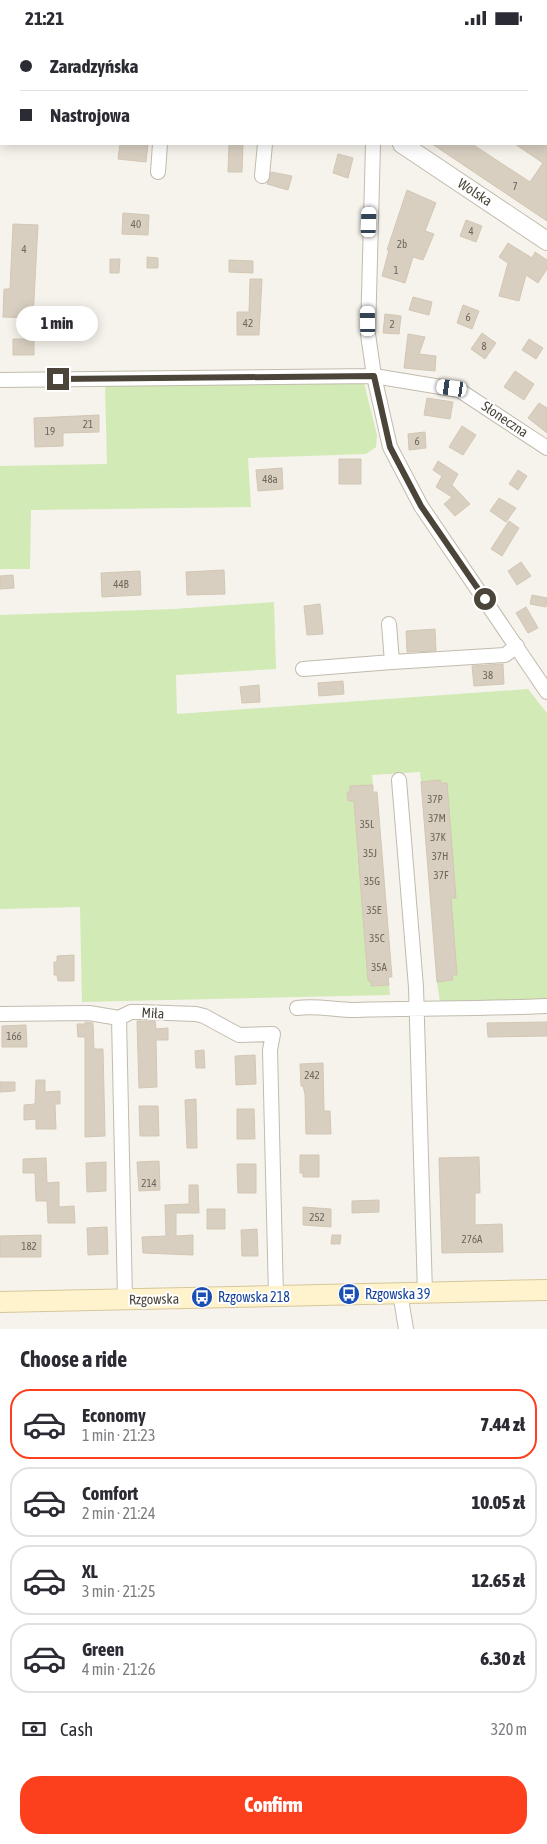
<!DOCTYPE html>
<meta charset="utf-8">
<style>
body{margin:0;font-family:"Asap Condensed",sans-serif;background:#f7f7f7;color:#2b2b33;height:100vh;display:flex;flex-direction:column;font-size:19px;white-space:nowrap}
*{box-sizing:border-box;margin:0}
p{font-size:16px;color:#7c7c81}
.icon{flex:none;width:28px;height:28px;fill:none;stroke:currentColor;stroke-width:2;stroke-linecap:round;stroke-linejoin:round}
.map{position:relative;height:1294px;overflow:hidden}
.details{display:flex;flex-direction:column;background:#fff;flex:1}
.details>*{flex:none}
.top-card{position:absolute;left:0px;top:0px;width:548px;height:110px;box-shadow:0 2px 12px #0003;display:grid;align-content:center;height:110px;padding:0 20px;background:#fff}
.end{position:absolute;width:22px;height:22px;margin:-11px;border:6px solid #4b4439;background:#fff;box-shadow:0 0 0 2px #fff}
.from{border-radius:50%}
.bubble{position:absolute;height:35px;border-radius:18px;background:#fff;box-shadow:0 2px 12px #0003;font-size:16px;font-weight:800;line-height:35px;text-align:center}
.car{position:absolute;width:15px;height:30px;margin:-15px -8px;border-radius:6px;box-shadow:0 0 4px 1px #0007;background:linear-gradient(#fff 24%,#345 0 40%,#fff 0 76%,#345 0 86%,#fff 0)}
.top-card b{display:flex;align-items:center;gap:18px;height:48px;font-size:19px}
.top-card b+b{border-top:1px solid #e1e1e2}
.top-card i{width:12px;height:12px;background:#2b2b33}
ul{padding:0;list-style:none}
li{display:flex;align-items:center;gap:15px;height:70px;margin:0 10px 8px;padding:0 10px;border:2px solid #e1e1e2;border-radius:20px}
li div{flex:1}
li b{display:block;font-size:19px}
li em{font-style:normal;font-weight:800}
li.selected{border-color:#fc3f1d}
li>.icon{width:45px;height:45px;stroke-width:1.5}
h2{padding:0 20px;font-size:22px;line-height:60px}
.pay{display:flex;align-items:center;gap:12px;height:55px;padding:0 20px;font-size:19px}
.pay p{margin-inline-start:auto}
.action{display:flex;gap:10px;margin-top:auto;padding:10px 20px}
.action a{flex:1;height:58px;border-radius:20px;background:#fc3f1d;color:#fff;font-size:20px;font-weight:800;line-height:58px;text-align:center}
.status{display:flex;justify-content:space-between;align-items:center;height:35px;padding:0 25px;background:#fff;direction:ltr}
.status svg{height:14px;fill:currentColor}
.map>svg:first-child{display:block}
</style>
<div class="status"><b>21:21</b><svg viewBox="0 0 49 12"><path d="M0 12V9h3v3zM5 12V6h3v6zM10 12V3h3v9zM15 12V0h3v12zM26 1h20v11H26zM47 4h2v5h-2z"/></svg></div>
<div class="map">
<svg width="547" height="1294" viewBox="0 0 547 1294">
<rect width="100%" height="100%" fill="#f6f3ec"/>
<path fill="#d2eab5" d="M363 344 377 400 376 412 366 419 248 423 251 472 31 475 30 534H0V431L107 429 105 350Z
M274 567 276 634 176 640 177 679 528 654 547 678V965L440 967 437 947 453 945 446 864 454 863 453 854 440 746 421 747 420 737 372 740 373 750 350 751V757H347L348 766H354V775H357L358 785H355L357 803 359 804 360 813 357 814 359 832H362L360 842 368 946H371V951L389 950 390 960 82 967 80 872 0 874V580L174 574Z"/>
<path fill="#d8cfc1" stroke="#d3c7b4" d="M120 109H148L146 127 118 124Z
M229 109H243L242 137H228Z
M432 109H472L530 147 543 128 515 109H547V186Z
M338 119 353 123 348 143 333 138Z
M271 137 292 141 288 155 267 149Z
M407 155 436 168 425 196 434 199 423 225 413 222 405 248 382 241 389 215H387Z
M123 178 149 180 148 200 122 199Z
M466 185 482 191 476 207 460 201Z
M13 189 38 190 33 283 3 282 4 254H10Z
M508 208 532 223 535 217 547 225V234L538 248 526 240 519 266 499 261 508 228 499 222Z
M147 222 158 223V233H147Z
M110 224H120L119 238H110Z
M229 225 253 226V238L229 237Z
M250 244H262L259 300H237V277H249Z
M413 262 432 267 429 280 409 275Z
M463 270 479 276 472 294 457 288Z
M385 279 401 281 399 299 383 298Z
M482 298 496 308 485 324 471 314Z
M408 299 425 302 419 319 436 321 435 336 404 333Z
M13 304H34V320H13Z
M529 304 543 313 536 324 522 315Z
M515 336 534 349 524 365 504 352Z
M427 363 453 367 450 384 424 380Z
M539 368 547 373V398L528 383Z
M99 380V397L63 398V411L35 412 34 383Z
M462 391 476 400 463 420 449 412Z
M425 397 426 413 409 415 408 399Z
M339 424H361V449H339Z
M438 426 458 439 452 450 470 469 455 481 444 469 452 462 436 452 442 441 433 435Z
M282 433 283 454 258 456 256 435Z
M518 435 527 441 518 455 509 449Z
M499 463 516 473 506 487 490 476Z
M509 486 519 493 502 521 491 514Z
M521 527 531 541 517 550 508 536Z
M224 535 225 559 187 560 186 537Z
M140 536 141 560 102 562 101 538Z
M13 540 14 553 0 554V541Z
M532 560 547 563 546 572 530 569Z
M320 569 323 599 307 600 304 571Z
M526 572 538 593 528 598 516 578Z
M435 594 436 616 407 617 406 596Z
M503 629 504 649 474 651 472 631Z
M343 646 344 659 319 661 318 648Z
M259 650 260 667 242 668 240 652Z
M440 745 441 748H447L456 863H451L457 940H452L453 945 437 947 421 747Z
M373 750V757H377L392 942H388L389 950 371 951V946H368L354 766H348L347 757H350V751Z
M74 920V946H58L57 940H54V927H57V921Z
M137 986H155L156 994 168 993V1005H156L157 1052 139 1053Z
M85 987 93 988 94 1014H103L105 1101 85 1102V1002H78L77 989H85Z
M547 987V1001L488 1002 487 988Z
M26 990 27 1012H2V991Z
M204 1015 205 1033H196L195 1016Z
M255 1020 256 1049 236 1050 235 1021Z
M323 1028 324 1076H330L331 1099H306L305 1059 303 1051H301L300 1029Z
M36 1045H45V1057L60 1056V1069H55L56 1094H36V1084L24 1085V1070L35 1069Z
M0 1047H15V1056L0 1057Z
M196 1064 197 1113H187L185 1065Z
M139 1071H158L159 1101H140Z
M237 1074H254L255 1104H237Z
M300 1120H319V1142H303V1138H300Z
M479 1122 480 1158H475V1190L502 1189 503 1217 442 1218 439 1123Z
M46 1123 47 1148 59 1147V1172L74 1171 75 1188H48L47 1166H36L35 1138H23V1124Z
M159 1126 160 1155 139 1156 137 1127Z
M106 1127V1156L87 1157 86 1128Z
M237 1129H256V1158H238Z
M189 1150H198L199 1178H176V1201L193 1200V1220L143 1218 142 1202 166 1201 165 1170 189 1169Z
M379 1165V1177L352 1178V1166Z
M303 1172 331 1174V1192L303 1190Z
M207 1174H225V1194H207Z
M107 1192 108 1219 88 1220 87 1193Z
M257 1194 258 1221H242L241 1195Z
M41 1200V1222H0V1201Z
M332 1200H341L340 1209H331Z"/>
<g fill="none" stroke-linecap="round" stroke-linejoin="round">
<g stroke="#c2bbae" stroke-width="16">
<path id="minor" d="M31 0 36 1
M373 109 368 299 374 341 390 412 421 471 547 657
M158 137 160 109
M262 141 265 109
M0 345 374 341 459 355 547 413
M389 589 392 627 505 620 517 611
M303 634 392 627
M399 745 416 952 425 1258
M297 973C316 970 335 975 355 975 419 973 483 974 547 971
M0 979 89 978 119 983 131 977H140L196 979 204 981 239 1000 273 999 270 1015 276 1261
M119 983 125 1264
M400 1258 406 1294"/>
</g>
<g stroke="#c2bbae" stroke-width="20">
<path id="tertiary" d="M401 1V0
M402 109 547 206"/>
</g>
<g stroke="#d6c79b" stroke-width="22">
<path id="secondary" d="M0 1267 547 1255"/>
</g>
<use href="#minor" stroke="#fff" stroke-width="14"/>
<use href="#tertiary" stroke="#fff" stroke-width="18"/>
<use href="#secondary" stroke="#fff3cd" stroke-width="20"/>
</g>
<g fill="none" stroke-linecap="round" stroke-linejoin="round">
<path stroke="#4b4439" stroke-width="6" d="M58 344 374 341 390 412 421 471 485 564"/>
</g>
<defs>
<g id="bus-disc" transform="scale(1.125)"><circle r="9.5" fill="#1a4fb4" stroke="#fff"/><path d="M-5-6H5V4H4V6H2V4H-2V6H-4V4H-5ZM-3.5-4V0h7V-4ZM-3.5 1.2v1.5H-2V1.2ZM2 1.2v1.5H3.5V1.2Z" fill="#fff"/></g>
</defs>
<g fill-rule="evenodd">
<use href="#bus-disc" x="349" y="1259"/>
<use href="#bus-disc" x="202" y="1262"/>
</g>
<g text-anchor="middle" stroke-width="4" stroke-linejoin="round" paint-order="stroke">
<g font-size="11" fill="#6e675b">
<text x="515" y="155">7</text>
<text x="136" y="193">40</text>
<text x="471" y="200">4</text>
<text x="402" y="213">2b</text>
<text x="24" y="218">4</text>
<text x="396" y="239">1</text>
<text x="468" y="286">6</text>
<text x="248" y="292">42</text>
<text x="392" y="293">2</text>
<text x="484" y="315">8</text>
<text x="88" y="393">21</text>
<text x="50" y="400">19</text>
<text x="417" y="410">6</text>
<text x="270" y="448">48a</text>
<text x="121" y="553">44B</text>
<text x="488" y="644">38</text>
<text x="435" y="768">37P</text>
<text x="437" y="787">37M</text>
<text x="367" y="793">35L</text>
<text x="438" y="806">37K</text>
<text x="370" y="822">35J</text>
<text x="440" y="825">37H</text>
<text x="441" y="844">37F</text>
<text x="372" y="850">35G</text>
<text x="374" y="879">35E</text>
<text x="377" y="907">35C</text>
<text x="379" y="936">35A</text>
<text x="14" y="1005">166</text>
<text x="312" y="1044">242</text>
<text x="149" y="1152">214</text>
<text x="317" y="1186">252</text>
<text x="472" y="1208">276A</text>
<text x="29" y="1215">182</text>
</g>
<g font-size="14" fill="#4b4439" stroke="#fff">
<text transform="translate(475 157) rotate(34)" y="5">Wolska</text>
<text transform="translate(505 384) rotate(34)" y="5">Słoneczna</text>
<text transform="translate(153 978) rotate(4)" y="5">Miła</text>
<text transform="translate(154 1264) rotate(-1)" y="5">Rzgowska</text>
</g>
<g font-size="14" fill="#164399" stroke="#fff" text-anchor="start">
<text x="365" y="1264">Rzgowska 39</text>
<text x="218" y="1267">Rzgowska 218</text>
</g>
</g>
</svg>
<i class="end from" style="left:485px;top:564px"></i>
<i class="end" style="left:58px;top:344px"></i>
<div class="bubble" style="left:16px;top:271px;width:82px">1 min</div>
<i class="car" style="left:369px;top:187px;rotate:2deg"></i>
<i class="car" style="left:368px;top:286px;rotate:359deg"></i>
<i class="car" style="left:452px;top:353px;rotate:278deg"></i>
<div class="top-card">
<b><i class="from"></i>Zaradzyńska</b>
<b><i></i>Nastrojowa</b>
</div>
</div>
<section class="details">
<h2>Choose a ride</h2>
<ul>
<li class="selected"><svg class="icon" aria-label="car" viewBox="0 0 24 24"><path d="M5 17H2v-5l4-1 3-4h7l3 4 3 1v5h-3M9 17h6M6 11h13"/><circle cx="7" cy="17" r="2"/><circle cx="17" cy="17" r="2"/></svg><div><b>Economy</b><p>1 min · 21:23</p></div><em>7.44 zł</em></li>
<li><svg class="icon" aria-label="car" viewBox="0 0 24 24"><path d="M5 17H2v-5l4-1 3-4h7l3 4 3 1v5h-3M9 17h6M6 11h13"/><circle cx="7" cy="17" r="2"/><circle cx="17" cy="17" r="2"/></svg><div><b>Comfort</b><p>2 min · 21:24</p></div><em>10.05 zł</em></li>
<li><svg class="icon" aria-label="car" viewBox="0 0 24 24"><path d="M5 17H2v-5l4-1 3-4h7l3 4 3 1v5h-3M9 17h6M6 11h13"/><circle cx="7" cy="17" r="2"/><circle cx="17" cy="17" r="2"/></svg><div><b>XL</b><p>3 min · 21:25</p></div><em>12.65 zł</em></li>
<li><svg class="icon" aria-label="car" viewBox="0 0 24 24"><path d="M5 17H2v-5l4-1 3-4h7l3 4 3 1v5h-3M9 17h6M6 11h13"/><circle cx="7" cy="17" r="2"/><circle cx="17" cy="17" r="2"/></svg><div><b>Green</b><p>4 min · 21:26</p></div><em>6.30 zł</em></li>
</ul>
<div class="pay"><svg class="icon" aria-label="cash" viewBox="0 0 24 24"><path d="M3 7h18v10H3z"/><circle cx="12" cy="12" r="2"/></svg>Cash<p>320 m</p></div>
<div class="action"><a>Confirm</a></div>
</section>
